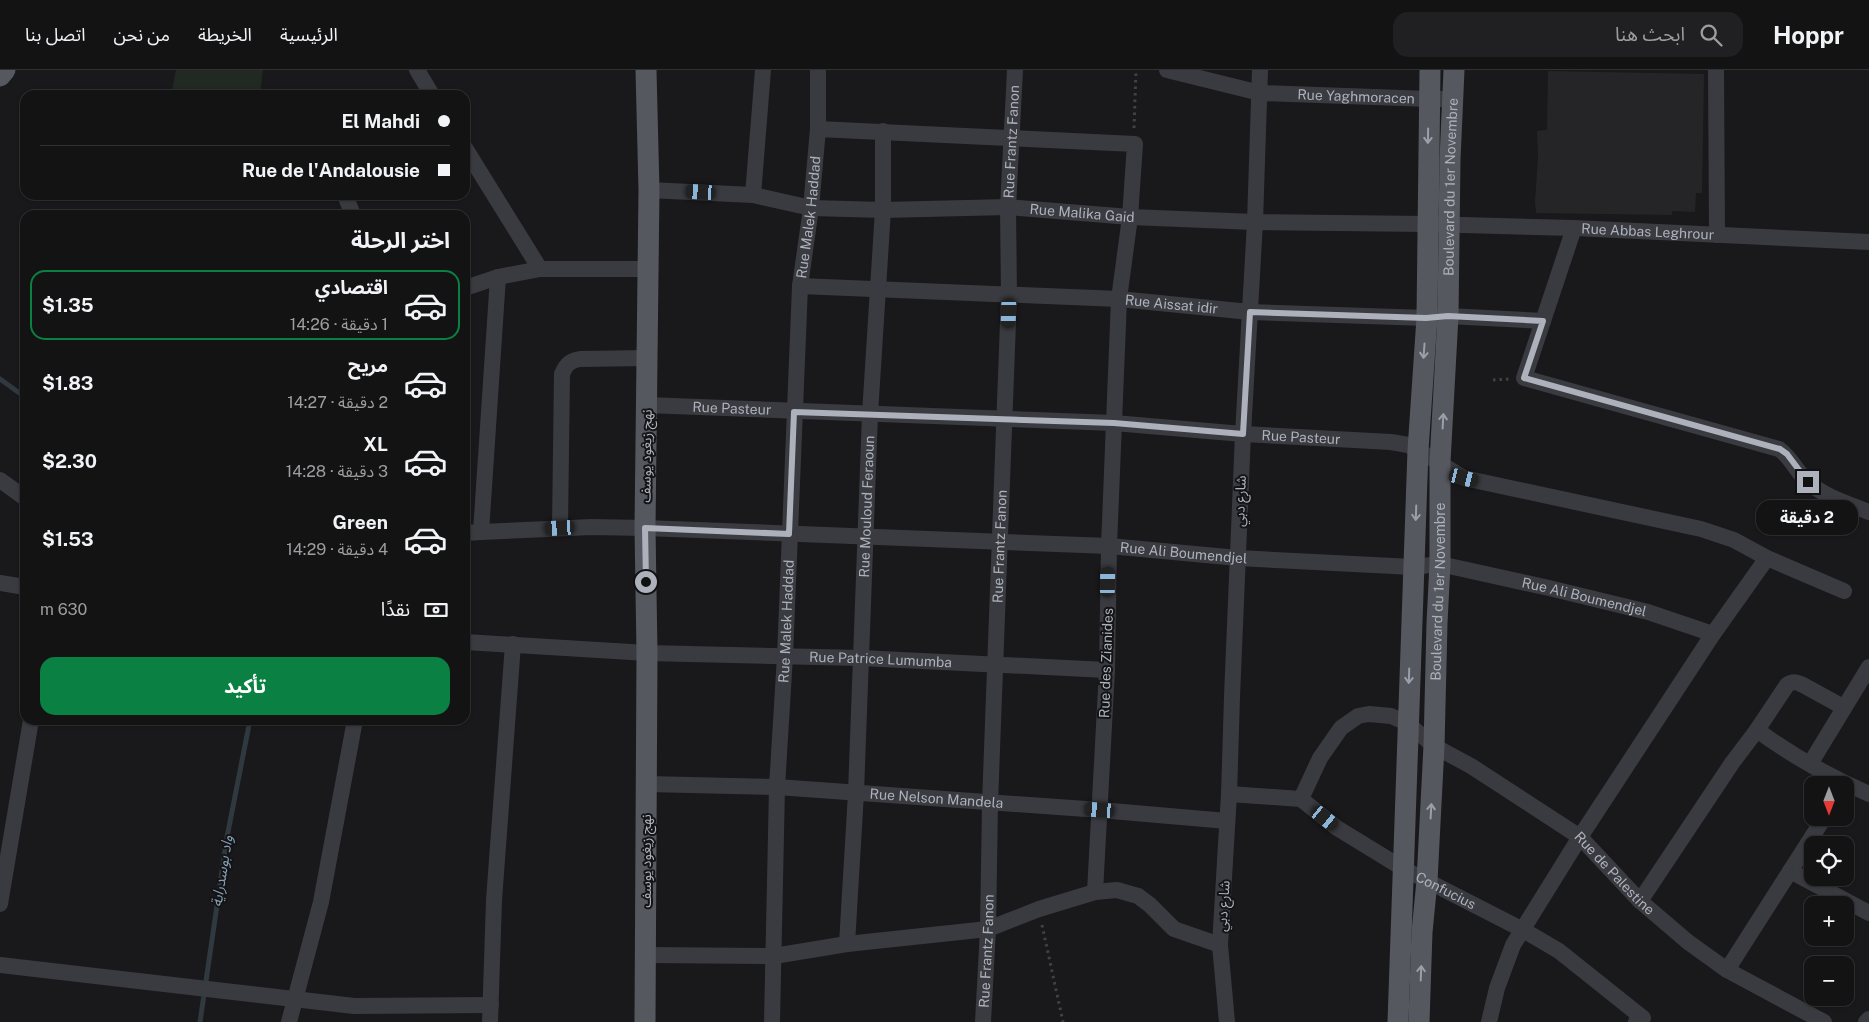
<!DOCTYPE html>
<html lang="ar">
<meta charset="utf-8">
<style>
body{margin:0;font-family:"Public Sans","Noto Sans Arabic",sans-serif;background:#202022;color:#f1f3f6;direction:rtl;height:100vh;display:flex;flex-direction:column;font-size:19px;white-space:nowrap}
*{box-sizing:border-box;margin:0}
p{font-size:16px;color:#9d9ea0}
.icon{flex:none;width:28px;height:28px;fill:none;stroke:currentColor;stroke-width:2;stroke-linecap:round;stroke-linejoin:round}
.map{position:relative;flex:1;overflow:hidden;direction:ltr}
.sheet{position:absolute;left:20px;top:140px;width:450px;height:515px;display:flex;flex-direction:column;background:#131314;border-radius:15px;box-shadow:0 1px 4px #0004,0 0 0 1px #323234;direction:rtl}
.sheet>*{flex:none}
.banner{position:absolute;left:20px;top:20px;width:450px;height:110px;border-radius:15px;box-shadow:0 1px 4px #0004,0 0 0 1px #323234;direction:rtl;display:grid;align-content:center;height:110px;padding:0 20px;background:#131314}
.needle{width:32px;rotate:180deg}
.fabs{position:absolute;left:1804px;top:706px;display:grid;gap:10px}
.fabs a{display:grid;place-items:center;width:50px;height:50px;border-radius:10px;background:#131314;box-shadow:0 1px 4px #0004,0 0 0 1px #323234;font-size:25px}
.end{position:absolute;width:22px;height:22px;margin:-11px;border:6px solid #acb1bb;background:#111;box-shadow:0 0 0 2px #111}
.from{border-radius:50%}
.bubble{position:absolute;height:35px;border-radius:15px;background:#131314;box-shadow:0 1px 4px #0004,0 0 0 1px #323234;font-size:16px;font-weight:700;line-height:35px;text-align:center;direction:rtl}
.car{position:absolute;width:15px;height:30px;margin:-15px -8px;border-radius:6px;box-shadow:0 0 4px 1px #0007;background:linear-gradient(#222 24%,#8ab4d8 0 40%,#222 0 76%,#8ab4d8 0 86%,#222 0)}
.banner b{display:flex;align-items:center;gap:18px;height:48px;font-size:19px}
.banner b+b{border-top:1px solid #323234}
.banner i{width:12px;height:12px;background:#f1f3f6}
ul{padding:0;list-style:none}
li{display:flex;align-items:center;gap:15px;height:70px;margin:0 10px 8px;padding:0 10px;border:2px solid transparent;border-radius:15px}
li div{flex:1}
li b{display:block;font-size:19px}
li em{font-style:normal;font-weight:700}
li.selected{border-color:#0b8043}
li>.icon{width:45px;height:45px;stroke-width:1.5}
h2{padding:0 20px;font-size:22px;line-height:60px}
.pay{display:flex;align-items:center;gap:12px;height:55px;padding:0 20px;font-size:19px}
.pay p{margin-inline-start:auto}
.primary-button{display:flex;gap:10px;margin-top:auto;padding:10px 20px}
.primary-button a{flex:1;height:58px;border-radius:15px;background:#0b8043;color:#fff;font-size:20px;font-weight:700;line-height:58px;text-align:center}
header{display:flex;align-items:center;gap:30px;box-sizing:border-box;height:70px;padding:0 25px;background:#131314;border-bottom:1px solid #323234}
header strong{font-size:24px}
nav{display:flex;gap:28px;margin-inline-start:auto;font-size:18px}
.search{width:350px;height:45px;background:#202022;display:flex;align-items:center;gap:12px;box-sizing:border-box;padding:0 18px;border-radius:15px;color:#9d9ea0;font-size:19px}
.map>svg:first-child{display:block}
</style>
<header>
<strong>Hoppr</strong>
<div class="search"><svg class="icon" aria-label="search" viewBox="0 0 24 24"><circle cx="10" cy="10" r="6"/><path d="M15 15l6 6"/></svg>ابحث هنا</div>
<nav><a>الرئيسية</a><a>الخريطة</a><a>من نحن</a><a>اتصل بنا</a></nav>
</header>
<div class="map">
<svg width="1869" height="952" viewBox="0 0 1869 952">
<rect width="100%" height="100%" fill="#19191b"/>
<path fill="#252528" d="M1548 1 1704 4 1702 123H1696L1695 142 1672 141V145L1536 143 1535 131 1538 88 1537 61 1547 60Z"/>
<path fill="#212922" d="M176 0H263L260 25H171Z"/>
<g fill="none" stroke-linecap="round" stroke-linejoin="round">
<path stroke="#2f393f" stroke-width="5" d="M0 309 25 327
M200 952 227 767 250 650"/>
<path stroke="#404247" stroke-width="3" stroke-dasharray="2.5 4" stroke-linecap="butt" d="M1134 58 1136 0
M1493 310 1509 309
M1042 855 1063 952"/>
<g stroke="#3a3b40" stroke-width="16">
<path d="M417 0 432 25"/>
<path id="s1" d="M1167 0 1260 23 1429 29H1453"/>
<path d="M1716 0 1717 165"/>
<path d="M818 59 1135 74 1130 147 1119 229 1109 476 1107 600 1095 822"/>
<path d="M465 78 540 199H647"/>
<path id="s2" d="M649 120 753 125 811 138 883 140 1008 137 1130 147 1255 152 1427 154 1574 158 1869 172"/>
<path d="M345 125 353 145"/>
<path d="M753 125 763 0"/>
<path d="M1574 158 1524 308 1779 379C1792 388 1796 402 1808 412 1825 427 1849 434 1869 442"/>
<path id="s3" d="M498 207 481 462 592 457 645 458 1109 476 1238 488 1413 497 1440 494 1549 518 1648 542 1713 564"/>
<path id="s4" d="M800 216 1119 229 1250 242 1427 248 1448 246 1543 251"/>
<path d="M465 218 498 207 540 199"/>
<path id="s5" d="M647 335 1114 353 1243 364 1391 372 1408 375 1418 380 1464 408 1701 459 1734 470 1767 488 1713 564 1580 767 1513 875 1497 918 1489 952"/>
<path d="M0 410 25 428"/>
<path d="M560 458 562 304C566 295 569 291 580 289L647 288"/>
<path d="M465 463 481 462"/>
<path d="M1767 488 1844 521"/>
<path d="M0 513 25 517"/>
<path id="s6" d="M465 572 647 583 861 588 1107 600"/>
<path d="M1757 660 1787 615C1793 611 1797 612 1803 615L1843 637"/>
<path d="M1810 694 1869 597"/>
<path id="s7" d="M647 714 777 717 1100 740 1227 751"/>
<path id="s8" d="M1229 724 1301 729 1337 758 1404 799 1523 860 1559 881 1643 948 1636 952"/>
<path id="s9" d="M1301 729 1320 688 1341 658 1358 646 1369 644 1391 646 1407 653 1434 676 1471 696 1580 767 1640 831 1688 872 1727 900 1824 952"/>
<path d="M1790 801 1869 843"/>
<path d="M1640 831 1732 693 1757 660C1791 685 1830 707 1869 724"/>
<path d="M0 834 31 650"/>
<path id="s10" d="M847 874 856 723 870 344 883 140V61"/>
<path d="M646 885 774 886 847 874 988 859 1039 839 1095 822 1117 820 1138 826 1150 835 1174 859 1220 875"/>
<path d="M0 895 354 936 491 935"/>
<path d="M1727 900 1824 748"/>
<path d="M289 952 321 832 355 650"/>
<path d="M490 952 494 830 513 574"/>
<path id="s11" d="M772 952 777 717 785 586 800 216 811 138 818 59V0"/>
<path id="s12" d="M983 952 988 859 990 733 1009 225 1008 137 1015 0"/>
<path d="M1227 952 1220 875 1229 724 1232 627 1243 364 1255 152 1260 0"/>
<path d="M1866 952 1869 949"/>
</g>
<g stroke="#56585f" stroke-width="21">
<path d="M0 6 5 0"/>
<path d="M645 952 647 583 645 458 649 120 646 0"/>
<path d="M1398 952 1418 380 1427 248 1430 0"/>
<path id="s13" d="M1419 952 1422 862 1427 811 1434 676 1437 553 1440 494V392L1448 246 1450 89 1454 0"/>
</g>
</g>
<defs><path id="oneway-shaft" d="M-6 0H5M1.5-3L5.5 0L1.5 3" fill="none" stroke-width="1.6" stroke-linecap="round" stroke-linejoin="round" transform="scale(1.25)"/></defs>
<g stroke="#9b9fa9">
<use href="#oneway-shaft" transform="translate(1428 66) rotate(91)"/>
<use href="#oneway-shaft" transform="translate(1424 281) rotate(94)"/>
<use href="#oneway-shaft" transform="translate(1443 351) rotate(-87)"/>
<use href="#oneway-shaft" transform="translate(1416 443) rotate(92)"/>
<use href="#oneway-shaft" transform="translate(1409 606) rotate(92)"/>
<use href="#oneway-shaft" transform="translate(1431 741) rotate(-87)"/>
<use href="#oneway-shaft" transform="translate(1421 903) rotate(-88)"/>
</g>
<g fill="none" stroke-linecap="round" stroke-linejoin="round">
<path stroke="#acb1bb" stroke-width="6" d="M646 512 645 458 789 464 794 342 1114 353 1243 364 1250 242 1426 248 1448 246 1543 251 1524 308 1780 379 1787 384 1808 412"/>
</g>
<g text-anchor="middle" stroke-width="4" stroke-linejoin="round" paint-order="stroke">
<g font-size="14" fill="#acb1bb" stroke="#141416">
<text dy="5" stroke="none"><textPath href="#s1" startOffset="192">Rue Yaghmoracen</textPath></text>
<text dy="5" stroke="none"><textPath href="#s12" startOffset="881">Rue Frantz Fanon</textPath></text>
<text dy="5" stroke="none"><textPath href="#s13" startOffset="836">Boulevard du 1er Novembre</textPath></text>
<text dy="5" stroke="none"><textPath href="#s2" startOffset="435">Rue Malika Gaid</textPath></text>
<text dy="5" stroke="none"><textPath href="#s11" startOffset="806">Rue Malek Haddad</textPath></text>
<text dy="5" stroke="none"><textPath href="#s2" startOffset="1001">Rue Abbas Leghrour</textPath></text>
<text dy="5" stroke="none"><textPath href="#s4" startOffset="372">Rue Aissat idir</textPath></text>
<text dy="5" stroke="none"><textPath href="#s5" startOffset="85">Rue Pasteur</textPath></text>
<text dy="5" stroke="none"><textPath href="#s5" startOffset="655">Rue Pasteur</textPath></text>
<text transform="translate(646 386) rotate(-89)" y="5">نهج زيغود يوسف</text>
<text transform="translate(1240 431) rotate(-88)" y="5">شارع دبي</text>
<text dy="5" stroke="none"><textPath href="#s10" startOffset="438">Rue Mouloud Feraoun</textPath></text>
<text dy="5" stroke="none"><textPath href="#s12" startOffset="476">Rue Frantz Fanon</textPath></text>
<text dy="5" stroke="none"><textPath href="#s3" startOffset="959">Rue Ali Boumendjel</textPath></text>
<text dy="5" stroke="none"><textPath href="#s13" startOffset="431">Boulevard du 1er Novembre</textPath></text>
<text dy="5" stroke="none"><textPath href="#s3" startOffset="1364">Rue Ali Boumendjel</textPath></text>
<text dy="5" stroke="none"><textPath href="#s11" startOffset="401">Rue Malek Haddad</textPath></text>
<text dy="5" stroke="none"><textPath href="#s6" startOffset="416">Rue Patrice Lumumba</textPath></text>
<text transform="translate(1106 593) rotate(-88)" y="5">Rue des Zianides</text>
<text dy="5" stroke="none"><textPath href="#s7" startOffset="290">Rue Nelson Mandela</textPath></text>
<text transform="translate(646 791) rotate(-90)" y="5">نهج زيغود يوسف</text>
<text dy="5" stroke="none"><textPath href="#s9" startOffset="411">Rue de Palestine</textPath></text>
<text dy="5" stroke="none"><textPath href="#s8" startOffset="244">Confucius</textPath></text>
<text transform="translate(1223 836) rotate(-86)" y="5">شارع دبي</text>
<text dy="5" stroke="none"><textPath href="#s12" startOffset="71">Rue Frantz Fanon</textPath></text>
</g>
<g font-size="15" font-style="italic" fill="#849fb5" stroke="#141416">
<text transform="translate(222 801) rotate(-81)" y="5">واد بوسدراية</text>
</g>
</g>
</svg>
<div class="fabs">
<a><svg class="needle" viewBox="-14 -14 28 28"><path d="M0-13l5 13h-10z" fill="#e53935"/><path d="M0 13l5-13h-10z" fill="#9d9ea0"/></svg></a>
<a><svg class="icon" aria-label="locate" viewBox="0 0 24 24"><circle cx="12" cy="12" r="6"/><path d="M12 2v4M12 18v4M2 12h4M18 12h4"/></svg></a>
<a>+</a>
<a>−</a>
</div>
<i class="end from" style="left:646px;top:512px"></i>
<i class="end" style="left:1808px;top:412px"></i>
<div class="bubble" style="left:1756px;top:430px;width:102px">2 دقيقة</div>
<i class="car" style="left:701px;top:122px;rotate:273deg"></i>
<i class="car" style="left:1009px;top:243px;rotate:182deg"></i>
<i class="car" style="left:1464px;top:408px;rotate:104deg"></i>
<i class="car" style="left:560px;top:458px;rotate:267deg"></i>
<i class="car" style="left:1108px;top:512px;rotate:1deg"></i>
<i class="car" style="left:1100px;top:740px;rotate:274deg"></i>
<i class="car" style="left:1325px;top:748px;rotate:129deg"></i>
<div class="banner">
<b><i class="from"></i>El Mahdi</b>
<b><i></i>Rue de l'Andalousie</b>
</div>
<section class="sheet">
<h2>اختر الرحلة</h2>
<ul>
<li class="selected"><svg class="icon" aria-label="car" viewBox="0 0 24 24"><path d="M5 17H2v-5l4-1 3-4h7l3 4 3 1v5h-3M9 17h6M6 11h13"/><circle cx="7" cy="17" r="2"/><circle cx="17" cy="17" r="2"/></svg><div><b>اقتصادي</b><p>1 دقيقة · 14:26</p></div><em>$1.35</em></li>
<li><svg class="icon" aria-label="car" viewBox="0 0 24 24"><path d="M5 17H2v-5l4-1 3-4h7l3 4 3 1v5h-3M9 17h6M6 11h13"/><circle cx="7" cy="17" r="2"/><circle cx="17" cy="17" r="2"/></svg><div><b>مريح</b><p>2 دقيقة · 14:27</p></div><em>$1.83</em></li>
<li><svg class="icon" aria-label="car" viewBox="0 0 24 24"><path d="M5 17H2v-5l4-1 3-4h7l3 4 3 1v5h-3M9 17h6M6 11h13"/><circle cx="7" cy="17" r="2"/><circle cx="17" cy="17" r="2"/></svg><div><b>XL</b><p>3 دقيقة · 14:28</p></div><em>$2.30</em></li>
<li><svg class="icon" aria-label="car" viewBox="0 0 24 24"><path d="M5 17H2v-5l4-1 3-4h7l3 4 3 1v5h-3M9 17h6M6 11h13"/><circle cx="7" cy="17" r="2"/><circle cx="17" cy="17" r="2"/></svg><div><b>Green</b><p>4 دقيقة · 14:29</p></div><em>$1.53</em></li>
</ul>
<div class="pay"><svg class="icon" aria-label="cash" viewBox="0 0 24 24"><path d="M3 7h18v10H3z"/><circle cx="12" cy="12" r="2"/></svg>نقدًا<p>630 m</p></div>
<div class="primary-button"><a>تأكيد</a></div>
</section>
</div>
